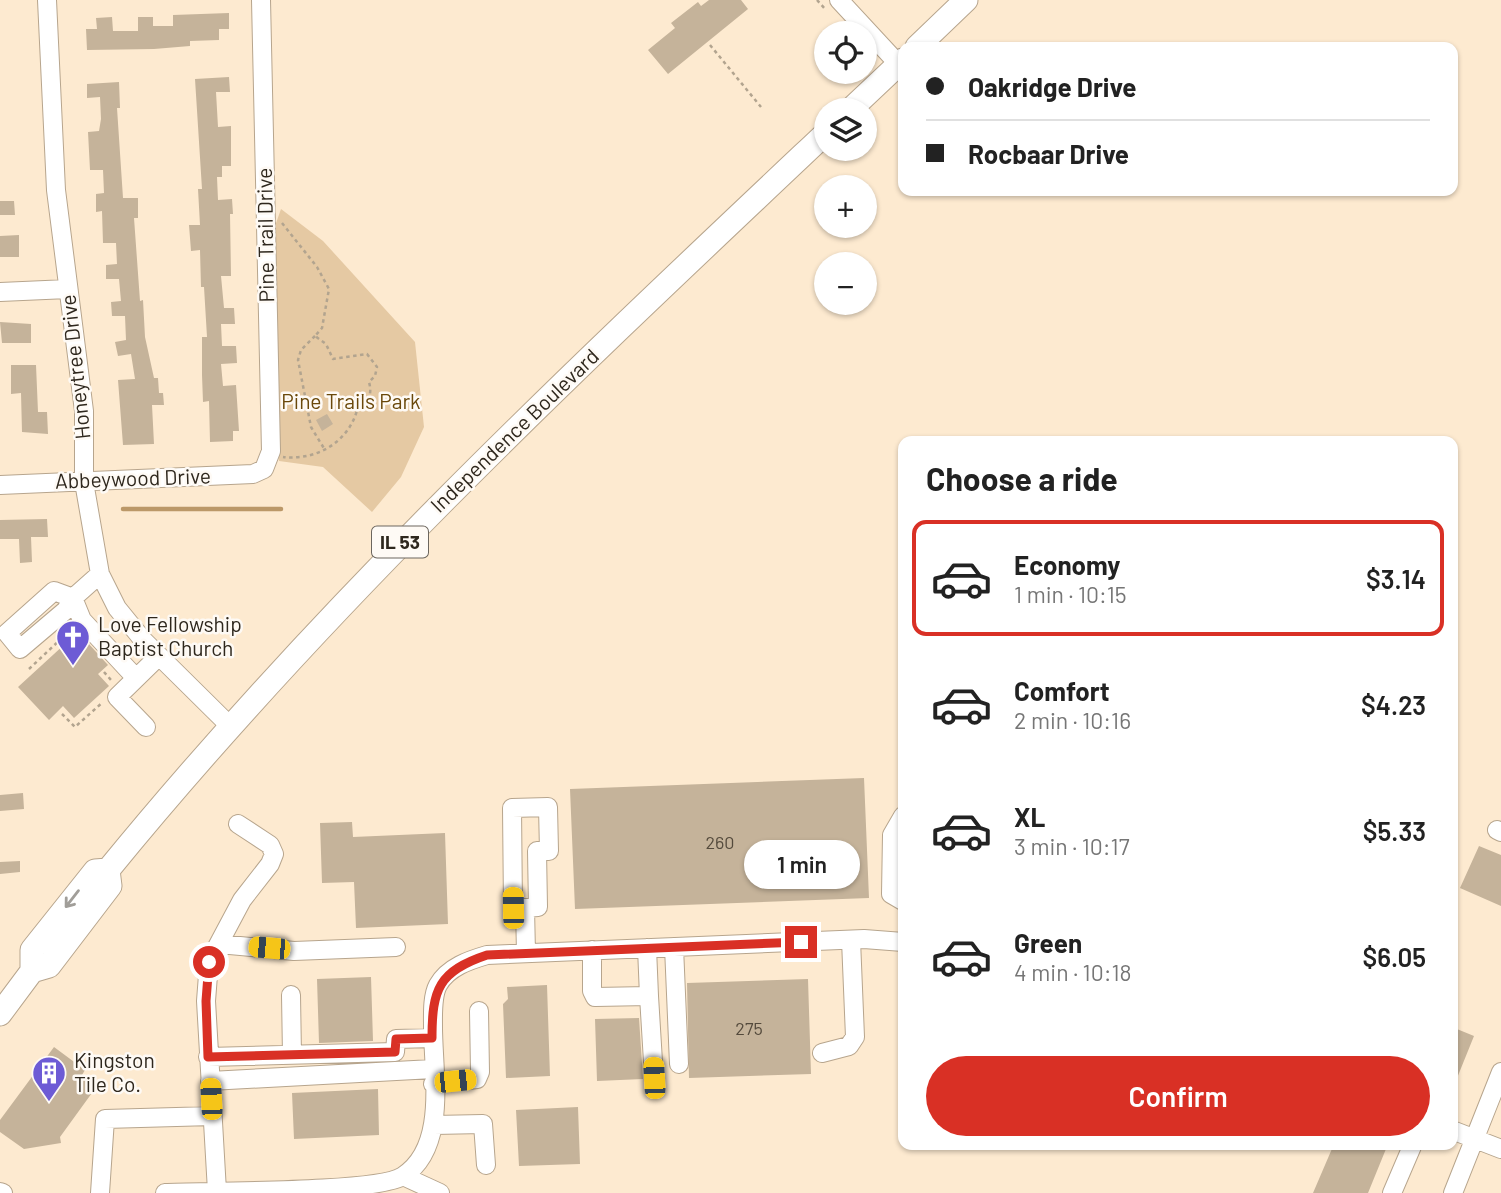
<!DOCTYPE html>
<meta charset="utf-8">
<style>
body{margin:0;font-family:Barlow,sans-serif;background:#f6f6f6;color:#222;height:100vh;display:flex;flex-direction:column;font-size:26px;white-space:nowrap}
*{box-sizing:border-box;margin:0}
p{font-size:23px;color:#767676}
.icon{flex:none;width:38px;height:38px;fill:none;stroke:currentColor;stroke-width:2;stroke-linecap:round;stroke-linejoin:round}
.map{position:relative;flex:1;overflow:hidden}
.details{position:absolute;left:898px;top:436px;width:560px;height:714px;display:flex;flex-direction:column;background:#fff;border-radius:14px;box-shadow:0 2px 5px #0004}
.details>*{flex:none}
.banner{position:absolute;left:898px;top:42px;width:560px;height:154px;border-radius:14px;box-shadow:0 2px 5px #0004;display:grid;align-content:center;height:154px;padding:0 28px;background:#fff}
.fabs{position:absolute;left:814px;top:21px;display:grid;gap:14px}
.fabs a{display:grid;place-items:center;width:63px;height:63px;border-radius:50%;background:#fff;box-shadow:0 2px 5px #0004;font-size:35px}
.end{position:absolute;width:32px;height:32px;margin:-16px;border:9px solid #d93025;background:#fff;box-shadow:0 0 0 4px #fff}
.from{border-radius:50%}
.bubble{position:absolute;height:49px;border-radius:24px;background:#fff;box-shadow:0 2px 5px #0004;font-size:23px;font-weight:600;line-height:49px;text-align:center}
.car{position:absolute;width:21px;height:42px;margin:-21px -10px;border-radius:9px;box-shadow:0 0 5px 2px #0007;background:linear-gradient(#f5c518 24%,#345 0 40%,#f5c518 0 76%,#345 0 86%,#f5c518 0)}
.banner b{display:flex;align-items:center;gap:24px;height:66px;font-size:26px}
.banner b+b{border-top:2px solid #e0e0e0}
.banner i{width:18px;height:18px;background:#222}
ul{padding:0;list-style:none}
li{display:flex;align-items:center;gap:21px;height:116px;margin:0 14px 10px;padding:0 14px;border:4px solid transparent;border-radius:14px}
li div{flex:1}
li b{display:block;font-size:26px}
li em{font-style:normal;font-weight:600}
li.on{border-color:#d93025}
li>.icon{width:63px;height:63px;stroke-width:1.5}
h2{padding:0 28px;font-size:32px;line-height:84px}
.cta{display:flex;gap:14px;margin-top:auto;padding:14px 28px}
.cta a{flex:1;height:80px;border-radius:42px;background:#d93025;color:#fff;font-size:28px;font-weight:600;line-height:80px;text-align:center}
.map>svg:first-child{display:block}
</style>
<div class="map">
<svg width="1501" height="1193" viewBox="0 0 1501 1193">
<rect width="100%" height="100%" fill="#fdead0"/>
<path fill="#e5c9a3" d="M281 209 323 241 415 342 424 427 401 477 372 512 323 467 279 461 275 226Z"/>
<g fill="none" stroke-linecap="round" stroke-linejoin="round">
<path stroke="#bb9868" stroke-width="4.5" d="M123 509H281"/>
</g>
<path fill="#c5b39a" d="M709 0H741L748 9 668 74 648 50 675 28 671 23 698 2 701 6Z
M229 13V29H219V40L190 41V46L154 49 87 50 86 29H97L96 18 112 17 113 31H138V17H153V26H173V15Z
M229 77 230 92H216L218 127 231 126V166H222V177H217L218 200 232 199 233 214H230L231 276H221L224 308H234L235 324H221L222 346H236L237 363 221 364 223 386 236 385 239 431H233V441L210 442 209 401 203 402 202 375V337H207L204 287H201L200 250 191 251 189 225H200L198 189H202L195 79Z
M119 82 120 108H117L123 198H138V218H134L140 301 143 300 145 337 154 378H158L159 393H163L164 405H152L154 444 123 445 118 380 135 379 131 354 118 356 115 342 126 340 125 316H112L111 302 121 301 119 279H106V265L117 264 116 243H103L102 211 96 212V194L104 193 103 170H90L88 132 99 131 101 119 100 97 87 98V84Z
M0 201H14L15 215H0Z
M19 235V257H0V236Z
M0 322 31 324V343H2Z
M11 365H36L38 412H47L48 434 22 432 21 393 11 394Z
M327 414 333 424 322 431 316 420Z
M47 519 48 537H31L32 562 20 563 19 539H0V520Z
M78 632 108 665 98 674 109 686 74 718 63 706 49 720 18 687Z
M864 778 869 898 575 909 570 789Z
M23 793 24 809 0 811V795Z
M352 822 353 837 445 833 448 924 356 928 354 882 322 883 320 823Z
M1479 846 1501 855V906L1460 888Z
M20 861V872L0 874V862Z
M371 977 373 1041 319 1043 317 979Z
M808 979 811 1074 689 1078 687 983Z
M547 985 550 1076 506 1078 503 1004 508 999 507 987Z
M639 1018 643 1079 597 1081 595 1019Z
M1452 1027 1474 1036 1453 1088H1452Z
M54 1047 85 1070 82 1075 97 1086 60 1137 61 1143 24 1149 0 1132V1120Z
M378 1089 379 1135 294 1139 292 1093Z
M578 1107 580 1164 519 1166 516 1110Z
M1334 1144H1388L1368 1193H1313Z"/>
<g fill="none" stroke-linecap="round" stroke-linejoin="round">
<g stroke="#b7a58d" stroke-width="20">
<path id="minor" d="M47 0 56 190 84 411V482L100 574 117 608 143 640 230 726
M839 0 903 69
M0 292 68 289
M0 485 253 474 264 469 271 451 261 0
M73 598 66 610 20 649 7 633 54 591 73 598 100 574
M73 598 82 620 135 677
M146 727 117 697 159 656
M903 816 892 835 891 894 903 901
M1497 830 1501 832
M525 908 538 907 537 851H549L548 807 512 808 513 908H525L526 953
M219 944 294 951 396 947
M674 947 679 1064
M592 950V991L595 997 649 996 647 948
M291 995 292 1055
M649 996 654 1078
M822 1053 849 1046 855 1037 851 940
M208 1057 395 1052 396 1039 433 1038
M210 1081 433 1069
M433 1084 477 1079 480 1072 479 1011
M434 1125 483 1124 486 1165
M1452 1130 1501 1149
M403 1176 440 1193
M217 1191 206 1001 209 962 242 900 270 864 274 854 270 845 238 824
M0 1192 3 1193
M100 1193 105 1119 212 1116
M165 1193C206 1191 377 1193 403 1176 448 1147 433 1073 433 1027 433 1015 432 996 438 985 448 967 470 960 487 955L864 939 903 942
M1392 1193 1413 1144
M1453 1193 1501 1072"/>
</g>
<g stroke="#b7a58d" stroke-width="25">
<path id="major" d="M917 47 966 0
M850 110 903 60
M32 971V950L95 871 108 870
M0 1014 32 971 49 966 110 886 108 870C326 603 576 369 826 133"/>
</g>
<path stroke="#b2a48f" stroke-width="2.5" stroke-dasharray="3.5 3.5" stroke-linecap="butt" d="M817 0 826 10
M710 45 761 107
M282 223 317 267 329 289 322 328 315 336 326 344 333 359 367 354 377 367 375 376 369 382C372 393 370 402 358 406 351 441 317 461 283 457
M315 336 301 350 298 360 311 427 325 450
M29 669 64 636
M104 672 111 680
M62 714 75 727 103 702"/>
<use href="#minor" stroke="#fff" stroke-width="18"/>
<use href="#major" stroke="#fff" stroke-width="23"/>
</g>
<defs><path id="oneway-shaft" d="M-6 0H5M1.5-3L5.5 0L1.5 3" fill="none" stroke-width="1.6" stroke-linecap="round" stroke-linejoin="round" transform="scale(1.75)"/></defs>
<use stroke="#a19e99" href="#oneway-shaft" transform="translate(72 899) rotate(128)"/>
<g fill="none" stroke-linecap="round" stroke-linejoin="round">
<path stroke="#d93025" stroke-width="9" d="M209 962 206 1001 208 1057 395 1052 396 1039 432 1038C432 989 439 971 487 955L801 942"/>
</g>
<defs>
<g id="church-pin" transform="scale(1.75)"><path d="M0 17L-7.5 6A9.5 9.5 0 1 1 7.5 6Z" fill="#6d5bd5" stroke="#fefaf5"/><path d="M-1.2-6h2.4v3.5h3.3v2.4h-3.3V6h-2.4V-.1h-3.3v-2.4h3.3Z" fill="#fff"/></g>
<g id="building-pin" transform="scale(1.75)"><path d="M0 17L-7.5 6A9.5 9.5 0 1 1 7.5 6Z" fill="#6d5bd5" stroke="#fefaf5"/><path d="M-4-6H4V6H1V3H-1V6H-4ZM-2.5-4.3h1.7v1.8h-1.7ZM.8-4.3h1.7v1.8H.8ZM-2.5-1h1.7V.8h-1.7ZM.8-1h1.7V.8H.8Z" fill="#fff"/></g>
</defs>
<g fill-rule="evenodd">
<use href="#church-pin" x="73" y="637"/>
<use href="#building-pin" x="49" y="1073"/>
</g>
<g text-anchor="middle" stroke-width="5" stroke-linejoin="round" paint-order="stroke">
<g font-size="18" fill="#544a3c">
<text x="720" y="849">260</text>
<text x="749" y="1035">275</text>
</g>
<rect fill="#fefaf5" stroke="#6c665e" stroke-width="2" x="372" y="526.5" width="56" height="31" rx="5"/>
<g font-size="19" font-weight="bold" fill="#2e271d">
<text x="400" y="549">IL 53</text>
</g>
<g font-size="21" fill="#2e271d" stroke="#fefaf5">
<text transform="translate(266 235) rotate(-91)" y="7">Pine Trail Drive</text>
<text transform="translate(76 367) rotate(-96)" y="7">Honeytree Drive</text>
<text transform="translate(515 431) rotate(-44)" y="7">Independence Boulevard</text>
<text transform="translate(133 479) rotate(-2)" y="7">Abbeywood Drive</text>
</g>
<g font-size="21" fill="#6a480a" stroke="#fefaf5">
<text x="351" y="409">Pine Trails Park</text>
</g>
<g font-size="21" fill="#2e271d" stroke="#fefaf5" text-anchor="start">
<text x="98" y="632">Love Fellowship<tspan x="98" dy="24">Baptist Church</tspan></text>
<text x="74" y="1068">Kingston<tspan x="74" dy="24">Tile Co.</tspan></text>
</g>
</g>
</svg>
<div class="fabs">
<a><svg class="icon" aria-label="locate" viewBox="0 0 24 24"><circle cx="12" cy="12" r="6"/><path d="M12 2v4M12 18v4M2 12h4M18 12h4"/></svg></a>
<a><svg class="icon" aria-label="layers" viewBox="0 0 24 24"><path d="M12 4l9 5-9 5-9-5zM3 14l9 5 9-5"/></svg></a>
<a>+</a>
<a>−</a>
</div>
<i class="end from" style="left:209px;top:962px"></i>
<i class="end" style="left:801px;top:942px"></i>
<div class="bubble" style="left:744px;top:840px;width:116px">1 min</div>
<i class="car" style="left:513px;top:908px;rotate:359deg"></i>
<i class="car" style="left:269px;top:948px;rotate:275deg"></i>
<i class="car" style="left:654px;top:1078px;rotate:357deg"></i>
<i class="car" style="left:455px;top:1081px;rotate:84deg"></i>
<i class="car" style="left:211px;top:1099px;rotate:357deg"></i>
<div class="banner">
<b><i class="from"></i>Oakridge Drive</b>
<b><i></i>Rocbaar Drive</b>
</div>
<section class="details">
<h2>Choose a ride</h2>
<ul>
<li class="on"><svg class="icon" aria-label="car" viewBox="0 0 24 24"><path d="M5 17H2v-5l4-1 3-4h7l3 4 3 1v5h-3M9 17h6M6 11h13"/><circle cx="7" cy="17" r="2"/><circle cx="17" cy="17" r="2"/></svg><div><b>Economy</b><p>1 min · 10:15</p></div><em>$3.14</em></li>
<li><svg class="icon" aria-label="car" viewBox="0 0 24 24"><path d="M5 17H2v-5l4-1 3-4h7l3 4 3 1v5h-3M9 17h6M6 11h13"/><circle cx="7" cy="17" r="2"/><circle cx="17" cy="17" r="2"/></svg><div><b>Comfort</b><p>2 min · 10:16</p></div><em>$4.23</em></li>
<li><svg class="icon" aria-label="car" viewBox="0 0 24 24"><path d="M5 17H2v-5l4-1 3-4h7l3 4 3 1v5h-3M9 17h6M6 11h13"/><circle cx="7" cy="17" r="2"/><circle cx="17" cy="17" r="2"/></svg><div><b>XL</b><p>3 min · 10:17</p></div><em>$5.33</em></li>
<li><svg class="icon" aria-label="car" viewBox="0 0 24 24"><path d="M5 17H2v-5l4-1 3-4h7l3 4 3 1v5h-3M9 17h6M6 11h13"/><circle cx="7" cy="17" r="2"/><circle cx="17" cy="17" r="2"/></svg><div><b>Green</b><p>4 min · 10:18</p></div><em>$6.05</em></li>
</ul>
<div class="cta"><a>Confirm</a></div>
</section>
</div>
